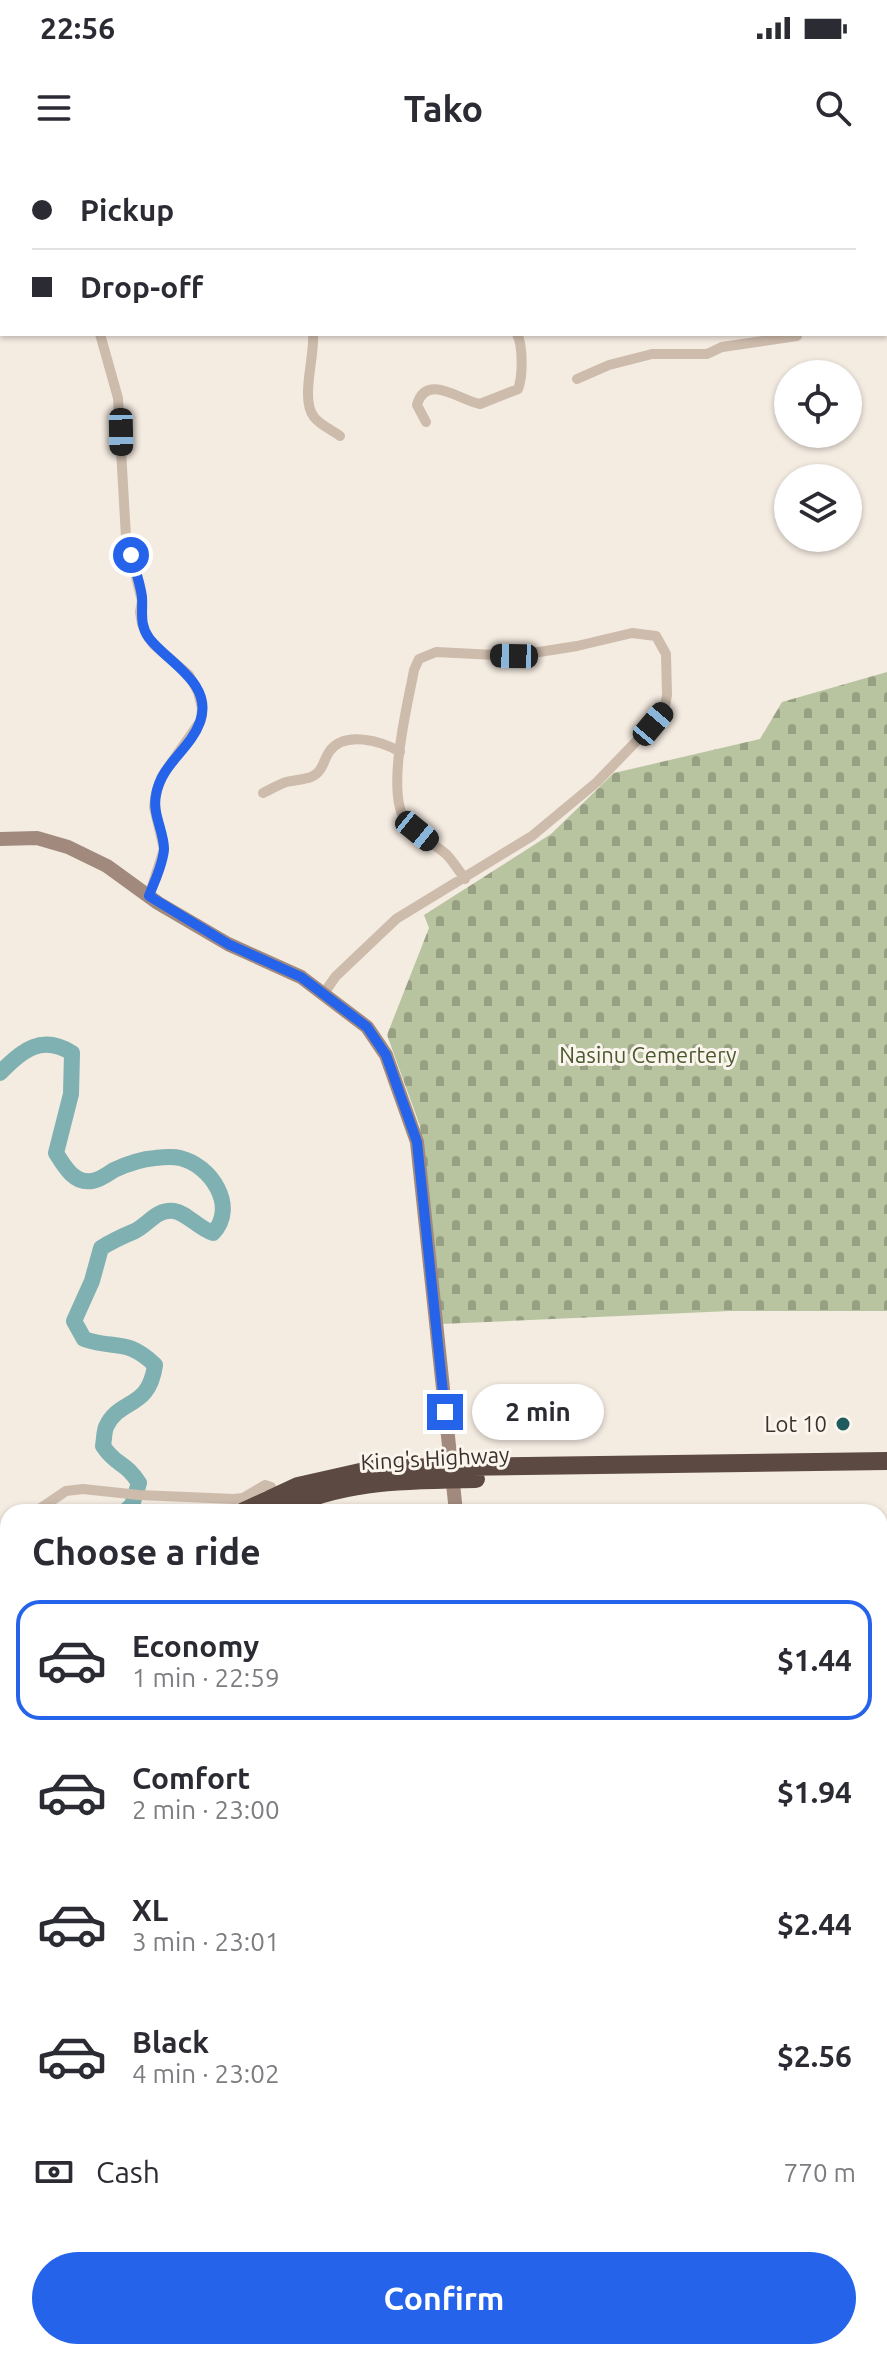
<!DOCTYPE html>
<meta charset="utf-8">
<style>
body{margin:0;font-family:Ubuntu,sans-serif;background:#f7f7f7;color:#2b2b33;height:100vh;display:flex;flex-direction:column;font-size:30px;white-space:nowrap}
*{box-sizing:border-box;margin:0}
p{font-size:26px;color:#7c7c81}
.icon{flex:none;width:44px;height:44px;fill:none;stroke:currentColor;stroke-width:2;stroke-linecap:round;stroke-linejoin:round}
.map{position:relative;flex:1;overflow:hidden}
.details{position:absolute;left:0px;top:1344px;width:888px;height:856px;display:flex;flex-direction:column;background:#fff;border-radius:24px 24px 0 0;box-shadow:0 2px 6px #0004}
.details>*{flex:none}
.top-card{position:absolute;left:0px;top:0px;width:888px;height:176px;box-shadow:0 2px 6px #0004;display:grid;align-content:center;height:176px;padding:0 32px;background:#fff}
.fabs{position:absolute;left:774px;top:200px;display:grid;gap:16px}
.fabs a{display:grid;place-items:center;width:88px;height:88px;border-radius:50%;background:#fff;box-shadow:0 2px 6px #0004;font-size:40px}
.end{position:absolute;width:36px;height:36px;margin:-18px;border:10px solid #2563eb;background:#fff;box-shadow:0 0 0 4px #fff}
.from{border-radius:50%}
.bubble{position:absolute;height:56px;border-radius:28px;background:#fff;box-shadow:0 2px 6px #0004;font-size:26px;font-weight:700;line-height:56px;text-align:center}
.car{position:absolute;width:24px;height:48px;margin:-24px -12px;border-radius:10px;box-shadow:0 0 6px 2px #0007;background:linear-gradient(#222 24%,#8ab4d8 0 40%,#222 0 76%,#8ab4d8 0 86%,#222 0)}
.top-card b{display:flex;align-items:center;gap:28px;height:76px;font-size:30px}
.top-card b+b{border-top:2px solid #e1e1e2}
.top-card i{width:20px;height:20px;background:#2b2b33}
ul{padding:0;list-style:none}
li{display:flex;align-items:center;gap:24px;height:120px;margin:0 16px 12px;padding:0 16px;border:4px solid transparent;border-radius:24px}
li div{flex:1}
li b{display:block;font-size:30px}
li em{font-style:normal;font-weight:700}
li.on{border-color:#2563eb}
li>.icon{width:72px;height:72px;stroke-width:1.5}
h2{padding:0 32px;font-size:36px;line-height:96px}
.pay{display:flex;align-items:center;gap:20px;height:88px;padding:0 32px;font-size:30px}
.pay p{margin-inline-start:auto}
.action{display:flex;gap:16px;margin-top:auto;padding:16px 32px}
.action a{flex:1;height:92px;border-radius:48px;background:#2563eb;color:#fff;font-size:32px;font-weight:700;line-height:92px;text-align:center}
.status{display:flex;justify-content:space-between;align-items:center;height:56px;padding:0 40px;background:#fff;direction:ltr}
.status svg{height:22px;fill:currentColor}
header{display:flex;justify-content:space-between;align-items:center;height:104px;padding:0 32px;background:#fff;font-size:36px;font-weight:700}
.map>svg:first-child{display:block}
</style>
<div class="status"><b>22:56</b><svg viewBox="0 0 49 12"><path d="M0 12V9h3v3zM5 12V6h3v6zM10 12V3h3v9zM15 12V0h3v12zM26 1h20v11H26zM47 4h2v5h-2z"/></svg></div>
<header><svg class="icon" aria-label="menu" viewBox="0 0 24 24"><path d="M4 6h16M4 12h16M4 18h16"/></svg>Tako<svg class="icon" aria-label="search" viewBox="0 0 24 24"><circle cx="10" cy="10" r="6"/><path d="M15 15l6 6"/></svg></header>
<div class="map">
<svg width="887" height="2200" viewBox="0 0 887 2200">
<defs>
<pattern id="cemetery-stones" width="16" height="16" patternUnits="userSpaceOnUse" patternTransform="scale(2)"><rect width="16" height="16" fill="#b8c4a0"/><path d="M2 7V4a2 2 0 0 1 4 0v3zM10 15v-3a2 2 0 0 1 4 0v3z" fill="#97a083"/></pattern>
</defs>
<rect width="100%" height="100%" fill="#f4ebe1"/>
<path fill="url(#cemetery-stones)" d="M887 512V1151H730L441 1164 420 966 387 875 429 768 424 755 551 674 614 613 760 579 782 542Z"/>
<g fill="none" stroke-linecap="round" stroke-linejoin="round">
<path stroke="#7fb0b2" stroke-width="16" d="M0 913C22 890 42 874 72 893L71 934 56 993C64 1006 74 1024 92 1021 100 1020 108 1014 114 1010 127 1004 142 999 155 998 163 997 173 996 180 998 211 1005 238 1047 213 1073 198 1068 187 1053 174 1051 156 1049 149 1064 135 1071 123 1076 112 1081 101 1088L92 1121 74 1161 84 1179C117 1190 127 1178 155 1205 149 1250 119 1238 106 1267 104 1272 104 1281 103 1286 116 1306 126 1302 139 1323L132 1345 124 1352
M494 2192 495 2200"/>
<path stroke="#cdbbac" stroke-width="10" d="M17 2 18 0
M208 2 209 0
M266 2V0
M649 2 650 0
M846 2V0
M0 39 2 34
M100 174 118 238 126 377 142 441 140 452 142 464 146 474 154 485 189 515 198 532 202 548 201 560 162 616 156 633 154 647 164 689 149 736
M313 174C315 197 300 239 314 257 320 265 332 270 340 276
M577 219 609 205 652 194H707L722 187 797 176
M426 262 417 245C426 212 461 241 480 244L518 229C523 217 523 185 517 174
M263 633C271 629 278 625 286 622 294 620 303 620 311 617 323 612 323 601 329 592 344 570 382 581 400 592
M324 833 336 816 396 759 532 676 597 622 653 564 664 551 667 535 666 494 656 476 632 473 577 486 514 496 436 492 419 499 414 510C408 544 384 635 407 663 418 675 434 684 446 694 453 701 459 711 465 719
M35 1352 66 1331 83 1329 139 1335 234 1339 243 1338 265 1325 271 1327 275 1334
M0 1390 8 1382
M880 1794 887 1797
M0 2045 8 2036
M0 2078 8 2086
M880 2149 882 2079 887 2073
M88 2192 89 2200
M138 2192 139 2200
M847 2200 858 2192"/>
<path stroke="#a18a7d" stroke-width="14" d="M0 679 37 678 68 687 107 706 158 743 228 784 301 817 367 867 386 895 417 982 456 1352
M0 1931 8 1941
M880 1978 887 1986
M198 2192 200 2200"/>
<path stroke="#5c4a42" stroke-width="18" d="M242 1352 298 1326 378 1308 887 1301
M278 1352C339 1319 409 1320 476 1319
M0 1603 8 1594
M0 1624 8 1616"/>
</g>
<g fill="none" stroke-linecap="round" stroke-linejoin="round">
<path stroke="#2563eb" stroke-width="10" d="M131 395C135 409 140 422 142 437 143 452 139 464 149 478 167 502 214 523 200 562 190 590 161 604 156 635 152 654 164 671 164 689 163 705 154 722 149 736L228 784 301 817 367 867 386 895 417 982 445 1252"/>
</g>
<circle fill="#1f5a5e" stroke="#fbf5ee" stroke-width="3" cx="843" cy="1264" r="8"/>
<g text-anchor="middle" stroke-width="6" stroke-linejoin="round" paint-order="stroke">
<g font-size="22" fill="#4a5a2e" stroke="#fbf5ee">
<text x="648" y="903">Nasinu Cemertery</text>
</g>
<g font-size="22" fill="#3b302b" stroke="#fbf5ee" text-anchor="end">
<text x="827" y="1272">Lot 10</text>
</g>
<g font-size="22" fill="#3b302b" stroke="#fbf5ee">
<text transform="translate(435 1298) rotate(-3)" y="8">King's Highway</text>
</g>
</g>
</svg>
<div class="fabs">
<a><svg class="icon" aria-label="locate" viewBox="0 0 24 24"><circle cx="12" cy="12" r="6"/><path d="M12 2v4M12 18v4M2 12h4M18 12h4"/></svg></a>
<a><svg class="icon" aria-label="layers" viewBox="0 0 24 24"><path d="M12 4l9 5-9 5-9-5zM3 14l9 5 9-5"/></svg></a>
</div>
<i class="end from" style="left:131px;top:395px"></i>
<i class="end" style="left:445px;top:1252px"></i>
<div class="bubble" style="left:472px;top:1224px;width:132px">2 min</div>
<i class="car" style="left:121px;top:272px;rotate:179deg"></i>
<i class="car" style="left:514px;top:496px;rotate:271deg"></i>
<i class="car" style="left:653px;top:564px;rotate:40deg"></i>
<i class="car" style="left:417px;top:671px;rotate:129deg"></i>
<div class="top-card">
<b><i class="from"></i>Pickup</b>
<b><i></i>Drop-off</b>
</div>
<section class="details">
<h2>Choose a ride</h2>
<ul>
<li class="on"><svg class="icon" aria-label="car" viewBox="0 0 24 24"><path d="M5 17H2v-5l4-1 3-4h7l3 4 3 1v5h-3M9 17h6M6 11h13"/><circle cx="7" cy="17" r="2"/><circle cx="17" cy="17" r="2"/></svg><div><b>Economy</b><p>1 min · 22:59</p></div><em>$1.44</em></li>
<li><svg class="icon" aria-label="car" viewBox="0 0 24 24"><path d="M5 17H2v-5l4-1 3-4h7l3 4 3 1v5h-3M9 17h6M6 11h13"/><circle cx="7" cy="17" r="2"/><circle cx="17" cy="17" r="2"/></svg><div><b>Comfort</b><p>2 min · 23:00</p></div><em>$1.94</em></li>
<li><svg class="icon" aria-label="car" viewBox="0 0 24 24"><path d="M5 17H2v-5l4-1 3-4h7l3 4 3 1v5h-3M9 17h6M6 11h13"/><circle cx="7" cy="17" r="2"/><circle cx="17" cy="17" r="2"/></svg><div><b>XL</b><p>3 min · 23:01</p></div><em>$2.44</em></li>
<li><svg class="icon" aria-label="car" viewBox="0 0 24 24"><path d="M5 17H2v-5l4-1 3-4h7l3 4 3 1v5h-3M9 17h6M6 11h13"/><circle cx="7" cy="17" r="2"/><circle cx="17" cy="17" r="2"/></svg><div><b>Black</b><p>4 min · 23:02</p></div><em>$2.56</em></li>
</ul>
<div class="pay"><svg class="icon" aria-label="cash" viewBox="0 0 24 24"><path d="M3 7h18v10H3z"/><circle cx="12" cy="12" r="2"/></svg>Cash<p>770 m</p></div>
<div class="action"><a>Confirm</a></div>
</section>
</div>
